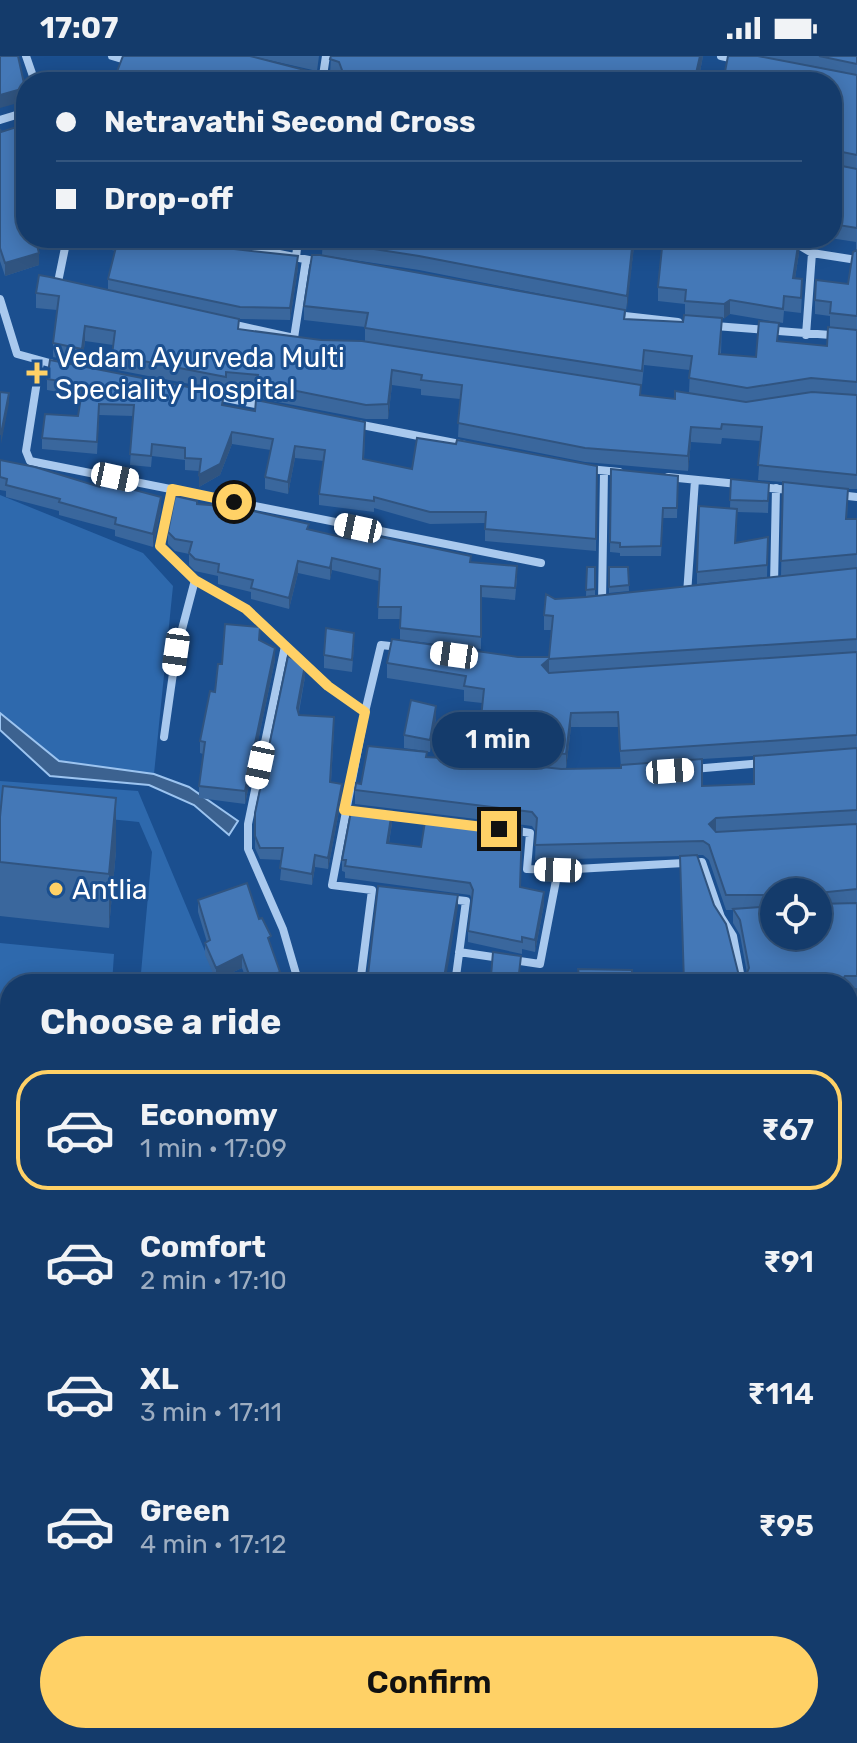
<!DOCTYPE html>
<meta charset="utf-8">
<style>
body{margin:0;font-family:Rubik,sans-serif;background:#1d4271;color:#f1f3f6;height:100vh;display:flex;flex-direction:column;font-size:30px;white-space:nowrap}
*{box-sizing:border-box;margin:0}
p{font-size:26px;color:#9dadc1}
.icon{flex:none;width:44px;height:44px;fill:none;stroke:currentColor;stroke-width:2;stroke-linecap:round;stroke-linejoin:round}
.map{position:relative;flex:1;overflow:hidden}
.panel{position:absolute;left:0px;top:918px;width:858px;height:770px;display:flex;flex-direction:column;background:#143b6b;border-radius:32px 32px 0 0;box-shadow:0 4px 20px #0003,0 0 0 2px #33557e}
.panel>*{flex:none}
.hud{position:absolute;left:16px;top:16px;width:826px;height:176px;border-radius:32px;box-shadow:0 4px 20px #0003,0 0 0 2px #33557e;display:grid;align-content:center;height:176px;padding:0 40px;background:#143b6b}
.controls{position:absolute;left:760px;top:822px;display:grid;gap:16px}
.controls a{display:grid;place-items:center;width:72px;height:72px;border-radius:50%;background:#143b6b;box-shadow:0 4px 20px #0003,0 0 0 2px #33557e;font-size:40px}
.end{position:absolute;width:36px;height:36px;margin:-18px;border:10px solid #ffd166;background:#111;box-shadow:0 0 0 4px #111}
.from{border-radius:50%}
.bubble{position:absolute;height:56px;border-radius:28px;background:#143b6b;box-shadow:0 4px 20px #0003,0 0 0 2px #33557e;font-size:26px;font-weight:600;line-height:56px;text-align:center}
.car{position:absolute;width:24px;height:48px;margin:-24px -12px;border-radius:10px;box-shadow:0 0 6px 2px #0007;background:linear-gradient(#fff 24%,#345 0 40%,#fff 0 76%,#345 0 86%,#fff 0)}
.hud b{display:flex;align-items:center;gap:28px;height:76px;font-size:30px}
.hud b+b{border-top:2px solid #33557e}
.hud i{width:20px;height:20px;background:#f1f3f6}
ul{padding:0;list-style:none}
li{display:flex;align-items:center;gap:24px;height:120px;margin:0 16px 12px;padding:0 24px;border:4px solid transparent;border-radius:32px}
li div{flex:1}
li b{display:block;font-size:30px}
li em{font-style:normal;font-weight:600}
li.on{border-color:#ffd166}
li>.icon{width:72px;height:72px;stroke-width:1.5}
h2{padding:0 40px;font-size:36px;line-height:96px}
.button{display:flex;gap:16px;margin-top:auto;padding:16px 40px}
.button a{flex:1;height:92px;border-radius:48px;background:#ffd166;color:#111;font-size:32px;font-weight:600;line-height:92px;text-align:center}
.status{display:flex;justify-content:space-between;align-items:center;height:56px;padding:0 40px;background:#143b6b;direction:ltr}
.status svg{height:22px;fill:currentColor}
.map>svg:first-child{display:block}
</style>
<div class="status"><b>17:07</b><svg viewBox="0 0 49 12"><path d="M0 12V9h3v3zM5 12V6h3v6zM10 12V3h3v9zM15 12V0h3v12zM26 1h20v11H26zM47 4h2v5h-2z"/></svg></div>
<div class="map">
<svg width="857" height="1687" viewBox="0 0 857 1687">
<rect width="100%" height="100%" fill="#1b4f8f"/>
<path fill="#2e69ad" d="M0 439 143 497 173 530 154 718 59 705 0 657Z
M0 725 138 735 210 907 227 928H140L152 796 139 766 0 752Z
M0 887 114 898 112 928H10V1058L0 1056Z"/>
<path fill="#3c6290" stroke="#9cc4f0" stroke-width="2" d="M0 657 59 705 154 718 189 731 238 765 229 779 194 749 149 729 50 720 0 674Z"/>
<g fill="none" stroke-linecap="round" stroke-linejoin="round">
<path stroke="#a9c9ee" stroke-width="8" d="M26 0 35 26
M112 0 122 3
M721 0 739 4
M322 26 326 0
M0 64 26 56
M787 182 812 197 857 204
M226 187 319 206
M296 202 298 182
M57 231 67 182
M0 243 17 298 57 309
M616 259 678 266
M231 268 294 282 306 204
M715 270 857 281
M806 279 812 197
M40 306 26 395 30 405 541 507
M216 340 265 350
M357 368 465 389
M589 413 619 416
M668 421 738 428
M760 431 790 434
M172 433 160 490 195 524 246 553 328 630 365 656 332 829 372 834 360 928
M839 439 857 441
M774 529 776 432
M687 538 695 424
M602 547 604 415
M285 590 248 768V793L283 873 299 928
M365 656 381 589 399 591
M164 681 176 596 195 524
M693 713 763 707
M385 759 435 765
M512 774 530 777 527 813 558 814
M448 843 466 845 455 928
M459 896 540 908 558 814 702 806 721 861 733 880 742 928
M848 1094 857 1113
M848 1134 857 1130
M848 1358 857 1353
M848 1476 857 1472
M0 1523 10 1548
M848 1585 857 1580
M848 1668 857 1686
M372 1678 376 1687
M708 1678 712 1687
M2 1687 27 1678"/>
</g>
<path fill="#3a679d" fill-rule="evenodd" d="M251 0H319L317 15Z
M331 0H703L698 26H113L332 18H330Z
M728 0H857V433H848L847 463H857V1098L848 1087V928H672L684 927 683 800 535 804 536 776 532 770 355 748V734L361 728 425 695 404 692V679L436 662 430 696H427V701L445 705 476 708 478 704V690L482 647 464 645V634L387 622V607L400 584V563H378L379 525 332 514 330 524 298 517 289 553 251 543V536L218 528V520L195 515 189 509V498L175 495 168 488V476L197 448 350 483 471 506 517 522 515 544 481 541V593L403 584 518 601H549L552 574H544V559L555 543 586 541 781 520 783 426 758 424 761 385 722 382 721 388 691 386 688 415 585 406 458 381 460 343 421 339V333L392 329 388 363H366L257 342V334L226 330V335L112 313 113 289 85 285 82 307 53 301V287L57 254 36 252V237L108 234V223L116 195 103 192V182H228L235 193 298 212 290 264 239 263V273L321 284 365 286V271L304 264V250L322 199 323 182H635L625 263 683 266 685 259V248L658 245V231L799 197 795 222 802 237 801 257 784 255 783 267 730 258 722 263 721 298 756 301 778 285 827 290 830 271V260L815 258V244L848 228 856 195V186L830 182H832V26ZM328 200 419 214 586 247ZM644 309 690 314 689 337 675 343 641 339V329H642ZM571 671H618L621 712 566 713ZM754 700V728L702 730V703ZM697 799H703L709 804 726 854H733V867L740 879 747 917 746 919 739 920ZM774 836H818V880H774Z
M0 73 26 182 39 209 5 220 0 205Z
M47 323 224 349 365 377 364 403 412 413 597 410 596 495 485 485V467L430 468 374 452V456L319 449V438L324 405 295 402 288 438 265 433V421L271 394 232 388 220 419 199 431V415L185 414V404L152 400 151 411 130 409 133 360 99 359 97 398 42 393V382L78 360 81 340 47 334Z
M0 404 161 453 153 491 115 480V474L59 459V455L6 441V435L0 434Z
M611 413 678 420 677 462H663L661 500H620V497L610 496Z
M731 423 769 427 768 457 737 456 736 487 768 481 767 521 697 528V516L730 452Z
M587 511H595V539L586 540Z
M609 511H628L629 535 609 537Z
M260 584 275 604 245 748 199 742V730L203 698 200 697V685L222 608Z
M354 589 352 616 324 612V599Z
M305 621 299 656V659L334 672 331 726 342 739 328 813 315 811 312 829 280 824 282 804 260 803 255 792V757Z
M0 761 116 795 109 872 0 860Z
M392 767 389 787 521 831 544 848 535 896 522 893V898L468 886V875L472 843 470 839 345 822V816L342 815V804Z
M198 844 259 863 271 890 280 928H248L242 912 216 924 205 899V887L207 886 198 856Z
M0 1089 10 1091V1173L0 1171Z
M848 1180 857 1199V1341L848 1346Z
M10 1260V1533L2 1516 0 1517Z
M857 1362V1467L854 1466 849 1458 848 1459Z
M391 1678H628L629 1679 638 1678 636 1679 708 1687H394Z
M801 1678H848L856 1687H806Z"/>
<path fill="#305480" d="M700 0H703L698 26H694Z
M25 32V45L0 52V39Z
M633 182H635L627 254V240Z
M799 183V197L793 236V222Z
M39 197V209L5 220V207Z
M298 200V212L290 264V252Z
M730 244V258L724 263V248Z
M85 270V285L82 307V293Z
M392 314V329L388 363V348Z
M9 337V347L1 388V378Z
M691 371V386L688 415V400Z
M232 376V388L220 419 199 431V419Z
M295 390V402L288 438V426Z
M161 441V453L153 491V478Z
M332 502V514L330 524V512Z
M298 505V517L289 553V542Z
M275 592V604L245 748V735Z
M549 603V617L542 609Z
M305 609V621L297 663V652Z
M436 650V662L430 696V684Z
M571 657V671L566 713V698Z
M342 728V739L328 813V802Z
M116 742V795L109 872V818Z
M392 755V767L387 798V787Z
M716 762V776L709 768Z
M315 799V811L312 829V818Z
M544 836V848L535 896V884Z
M458 839V851L445 928V916Z
M242 899V912L216 924V912Z
M280 916V928H252V927Z
M855 1000V1014L848 1017V1003Z
M850 1100V1115L848 1116V1101Z
M854 1223V1238L848 1241V1226Z
M857 1327V1341L848 1346V1331Z
M0 1502H2V1516L0 1517Z
M857 1554V1568L848 1572V1558Z
M10 1649V1664L0 1668V1653Z
M244 1679V1687H223Z"/>
<path fill="#4478b7" stroke="#305480" stroke-width="2" d="M0 0H18L25 32 0 39Z
M123 0H250L320 18H336L342 14 339 6 330 3 331 0H700L694 26H113Z
M728 0H758L857 19V99L832 94V26H723Z
M819 0H857V8Z
M26 68V143L24 144 26 152V182H35L39 197 5 207 0 192V73L1 76Z
M832 108 857 113V172L832 168Z
M113 182H228L235 184 233 193 298 200 290 252 240 251 108 223 118 183Z
M323 182H633L627 240 419 200 322 185Z
M663 182H797L799 183 793 222 802 223 801 242 784 240 783 253 730 244 724 248 685 245 686 234 658 231Z
M857 194V260L830 257 831 246 815 244 816 224 848 228 853 196Z
M312 199H320L625 254 624 263 683 266 684 259 722 262 719 298 756 301 759 265 779 267 777 285 827 290 828 271 857 274V326L811 322 747 332 689 322 692 300 644 294 642 315 365 272 368 257 304 250Z
M39 219 50 221 239 263 238 273 321 284 362 285 641 329 640 339 675 343V335L746 346 812 336 857 339V419L758 409 762 371 722 368 721 373 691 371 688 400 585 392 458 367 462 329 421 324 422 319 392 314 388 348 366 349 257 327 258 319 226 316V321L112 299 115 275 85 270 82 293 53 287 59 240 36 237Z
M50 304 224 338 222 349 255 355 256 344 365 366 363 403 412 413 417 382 456 388 457 384 597 410 596 483 485 473 486 456H430L374 441V445L319 438 325 394 295 390 288 426 265 421 273 383 232 376 220 408 199 419 201 403 185 402V392L152 388 151 400 130 398 134 349 99 348 97 386 42 382 45 358 78 360 83 329 47 323Z
M0 336 9 337 1 378H0Z
M0 404 35 411 100 431 101 425 161 441 153 478 115 468 116 462 59 446 60 443 6 429 7 423 0 421Z
M611 413 678 420 677 452H663L661 490 620 491V487L610 486Z
M731 423 769 427 768 445 730 444Z
M783 426 848 433 846 463H857V498L781 505Z
M175 440 197 445V448L236 451 309 468 307 473 350 483 352 475 471 500 470 506 517 510 515 532 481 530V581L400 572 401 551H378L380 513 332 502 330 512 298 505 289 542 251 532 253 524 218 516 219 508 195 503 189 497 192 486 175 483 168 476Z
M699 450 737 453 735 487 768 481 767 509 697 516Z
M587 511H595V533L586 534Z
M609 511H628L629 529 609 531Z
M857 512V583L549 603 542 609 549 617 857 596V679L620 695 618 656 571 657 566 698 478 690 484 633 464 630 466 620 387 607 392 583 518 601H549L553 560 544 559 546 538 555 543 586 541Z
M225 568 260 571 259 584 275 592 245 735 199 730 205 686 200 685 210 635 215 636 218 608H222Z
M326 572 354 577 352 604 324 599Z
M288 600 305 609 297 652 299 659 334 661 330 726 342 728 328 802 315 799 312 818 280 812 283 792H260L255 780V757Z
M411 644 436 650 430 684 404 679Z
M368 690 427 696 426 701 445 702V705L476 708 477 704 561 713 621 712V709L702 703V730L754 728V700L857 692V754L716 762 709 768 716 776 857 768V833L818 837V836H774V839H726L709 789 703 785 535 789 537 762 532 756 355 734 356 727 361 728Z
M3 730 116 742 109 818 0 806V761Z
M352 750 392 755 387 787 421 791 426 759 522 771 520 831 544 836 535 884 522 881V886L468 875 473 834 470 827 345 810 346 804H342Z
M697 799 714 849 726 868 739 920 746 919 749 912 740 864 733 853 774 850V880H818V848L857 847V920H845L841 926 843 928H673L684 927 680 800Z
M247 827 259 863 262 862 271 880 268 882 280 916 252 927 242 899 216 912 205 887 210 884 198 844Z
M378 830 458 839 445 916 450 921 457 923 462 917 491 920 493 896 521 900 518 926 540 928H367Z
M578 913 632 914V928H580Z
M857 933V1001L855 1000 848 1003V934Z
M857 1014V1084L848 1073V1015L850 1016Z
M0 1089 10 1091V1120H0Z
M0 1132 10 1133V1159L0 1157Z
M848 1180 857 1199V1224L854 1223 848 1226Z
M857 1237V1327L848 1331V1239L851 1240Z
M10 1260V1518L2 1502H0V1265Z
M857 1362V1452L854 1451 849 1444H848V1367Z
M857 1513V1554L848 1558V1515L849 1517Z
M0 1527 4 1537 10 1540V1649L0 1653Z
M848 1671 856 1687H812L808 1678H848Z
M32 1678H172L176 1679 177 1678H286L291 1679 292 1678H361L365 1687H248L244 1679 223 1687H9Z
M397 1678H628L629 1679 639 1678H704L709 1687H400Z"/>
<g fill="none" stroke-linecap="round" stroke-linejoin="round">
<path stroke="#ffd166" stroke-width="10" d="M234 446 172 433 160 490 195 524 246 553 328 630 365 656 344 754 499 773"/>
</g>
<g fill="#ffd166" stroke="#1b4f8f" stroke-width="3">
<path d="M33 305h8v8h8v8h-8v8h-8v-8h-8v-8h8z"/>
<circle cx="56" cy="833" r="8"/>
</g>
<g text-anchor="middle" stroke-width="6" stroke-linejoin="round" paint-order="stroke">
<g font-size="28" fill="#fff" stroke="#1b4f8f" text-anchor="start">
<text x="55" y="311">Vedam Ayurveda Multi<tspan x="55" dy="32">Speciality Hospital</tspan></text>
<text x="72" y="843">Antlia</text>
</g>
</g>
</svg>
<div class="controls">
<a><svg class="icon" aria-label="locate" viewBox="0 0 24 24"><circle cx="12" cy="12" r="6"/><path d="M12 2v4M12 18v4M2 12h4M18 12h4"/></svg></a>
</div>
<i class="end from" style="left:234px;top:446px"></i>
<i class="end" style="left:499px;top:773px"></i>
<div class="bubble" style="left:432px;top:656px;width:132px">1 min</div>
<i class="car" style="left:115px;top:421px;rotate:102deg"></i>
<i class="car" style="left:358px;top:472px;rotate:282deg"></i>
<i class="car" style="left:176px;top:596px;rotate:188deg"></i>
<i class="car" style="left:454px;top:599px;rotate:278deg"></i>
<i class="car" style="left:260px;top:709px;rotate:192deg"></i>
<i class="car" style="left:670px;top:715px;rotate:86deg"></i>
<i class="car" style="left:558px;top:814px;rotate:272deg"></i>
<div class="hud">
<b><i class="from"></i>Netravathi Second Cross</b>
<b><i></i>Drop-off</b>
</div>
<section class="panel">
<h2>Choose a ride</h2>
<ul>
<li class="on"><svg class="icon" aria-label="car" viewBox="0 0 24 24"><path d="M5 17H2v-5l4-1 3-4h7l3 4 3 1v5h-3M9 17h6M6 11h13"/><circle cx="7" cy="17" r="2"/><circle cx="17" cy="17" r="2"/></svg><div><b>Economy</b><p>1 min · 17:09</p></div><em>₹67</em></li>
<li><svg class="icon" aria-label="car" viewBox="0 0 24 24"><path d="M5 17H2v-5l4-1 3-4h7l3 4 3 1v5h-3M9 17h6M6 11h13"/><circle cx="7" cy="17" r="2"/><circle cx="17" cy="17" r="2"/></svg><div><b>Comfort</b><p>2 min · 17:10</p></div><em>₹91</em></li>
<li><svg class="icon" aria-label="car" viewBox="0 0 24 24"><path d="M5 17H2v-5l4-1 3-4h7l3 4 3 1v5h-3M9 17h6M6 11h13"/><circle cx="7" cy="17" r="2"/><circle cx="17" cy="17" r="2"/></svg><div><b>XL</b><p>3 min · 17:11</p></div><em>₹114</em></li>
<li><svg class="icon" aria-label="car" viewBox="0 0 24 24"><path d="M5 17H2v-5l4-1 3-4h7l3 4 3 1v5h-3M9 17h6M6 11h13"/><circle cx="7" cy="17" r="2"/><circle cx="17" cy="17" r="2"/></svg><div><b>Green</b><p>4 min · 17:12</p></div><em>₹95</em></li>
</ul>
<div class="button"><a>Confirm</a></div>
</section>
</div>
